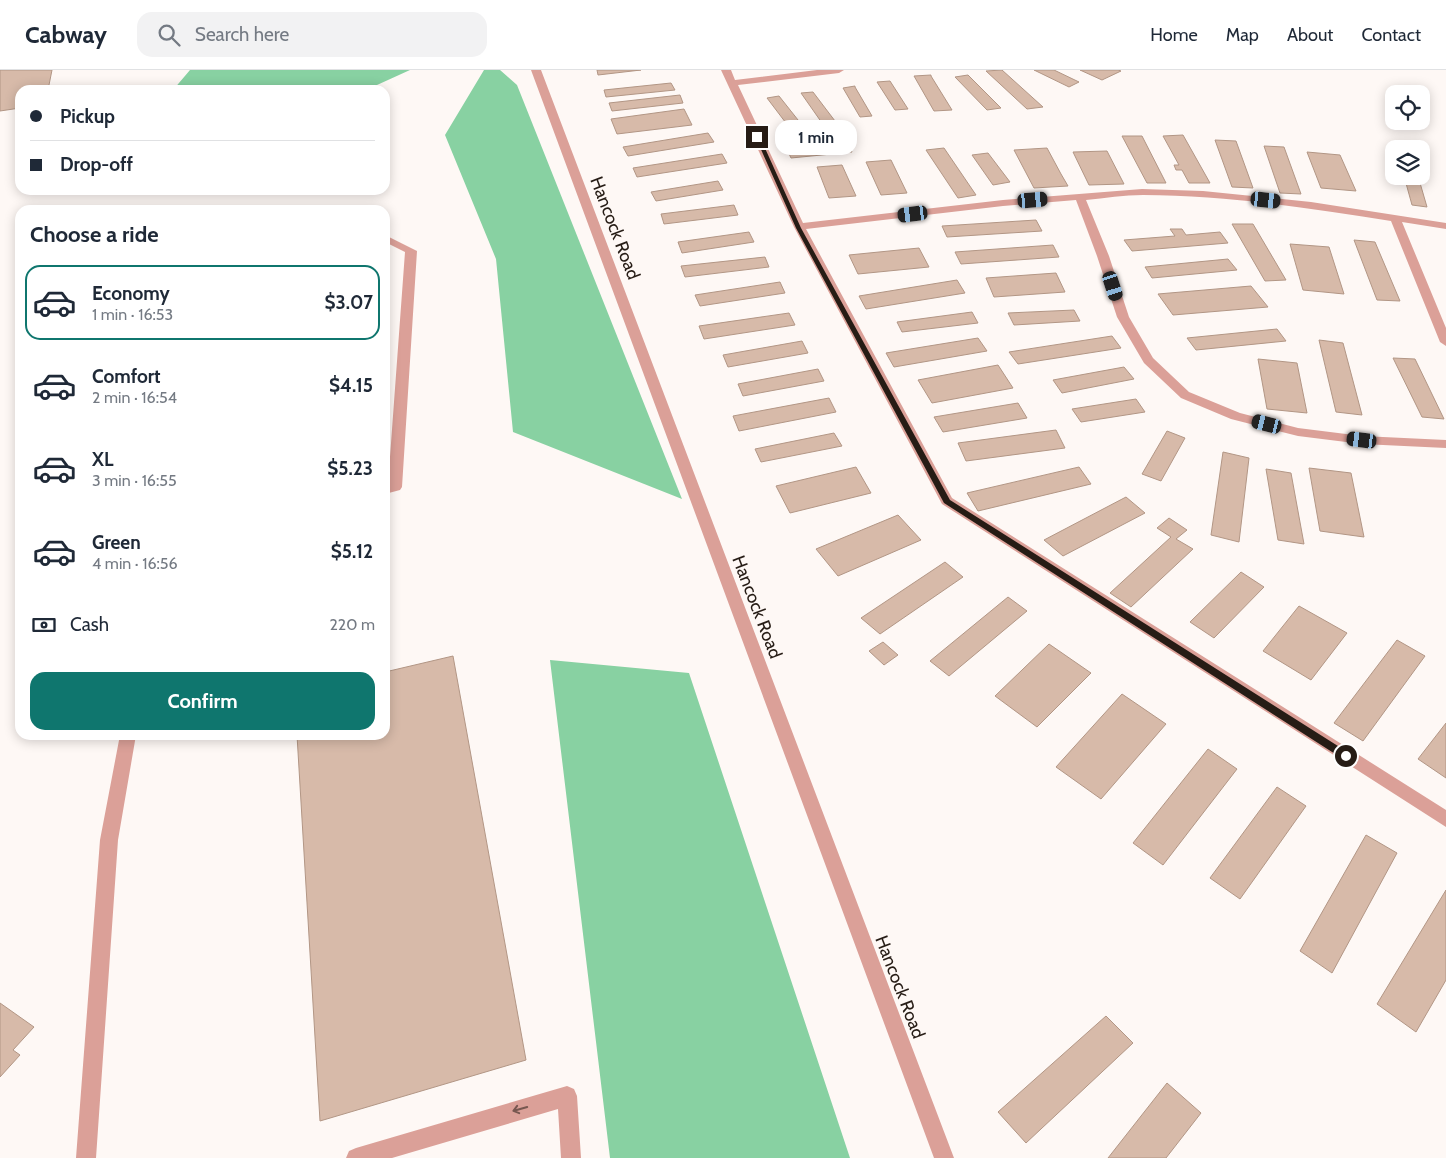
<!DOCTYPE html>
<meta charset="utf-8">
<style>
body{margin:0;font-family:Cabin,sans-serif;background:#f2f2f3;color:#1f2937;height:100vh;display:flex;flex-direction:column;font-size:19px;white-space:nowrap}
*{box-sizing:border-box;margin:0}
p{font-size:16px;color:#747a83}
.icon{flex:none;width:28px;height:28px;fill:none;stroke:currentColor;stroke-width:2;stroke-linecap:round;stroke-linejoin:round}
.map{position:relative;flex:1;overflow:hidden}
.details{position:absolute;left:15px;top:135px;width:375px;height:535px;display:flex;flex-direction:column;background:#fff;border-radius:15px;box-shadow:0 2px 12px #0003}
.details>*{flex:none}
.guide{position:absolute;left:15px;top:15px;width:375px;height:110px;border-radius:15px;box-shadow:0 2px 12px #0003;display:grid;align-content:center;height:110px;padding:0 15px;background:#fff}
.buttons{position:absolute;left:1385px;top:15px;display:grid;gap:10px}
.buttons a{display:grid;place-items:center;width:45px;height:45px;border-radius:10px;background:#fff;box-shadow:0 2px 12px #0003;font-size:25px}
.end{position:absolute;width:22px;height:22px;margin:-11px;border:6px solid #261c15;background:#fff;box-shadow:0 0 0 2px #fff}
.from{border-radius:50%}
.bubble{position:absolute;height:35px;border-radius:15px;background:#fff;box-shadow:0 2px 12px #0003;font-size:16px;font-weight:700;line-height:35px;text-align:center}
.car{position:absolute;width:15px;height:30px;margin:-15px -8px;border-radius:6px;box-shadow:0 0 4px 1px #0007;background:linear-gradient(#222 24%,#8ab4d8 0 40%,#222 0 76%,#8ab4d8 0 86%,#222 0)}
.guide b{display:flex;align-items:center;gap:18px;height:48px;font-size:19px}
.guide b+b{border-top:1px solid #e0e1e3}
.guide i{width:12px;height:12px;background:#1f2937}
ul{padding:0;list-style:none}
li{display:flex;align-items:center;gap:15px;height:75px;margin:0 10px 8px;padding:0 5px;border:2px solid transparent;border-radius:15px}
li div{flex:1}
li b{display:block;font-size:19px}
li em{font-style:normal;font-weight:700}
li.selected{border-color:#0f766e}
li>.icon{width:45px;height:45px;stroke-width:1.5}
h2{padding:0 15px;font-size:22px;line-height:60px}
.pay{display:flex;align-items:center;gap:12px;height:55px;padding:0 15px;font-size:19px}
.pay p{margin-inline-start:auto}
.primary-button{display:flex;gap:10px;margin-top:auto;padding:10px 15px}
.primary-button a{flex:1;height:58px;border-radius:15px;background:#0f766e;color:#fff;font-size:20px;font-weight:700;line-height:58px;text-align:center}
header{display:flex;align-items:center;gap:30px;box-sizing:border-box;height:70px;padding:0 25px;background:#fff;border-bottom:1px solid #e0e1e3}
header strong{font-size:24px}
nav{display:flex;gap:28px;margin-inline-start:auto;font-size:18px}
.search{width:350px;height:45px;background:#f2f2f3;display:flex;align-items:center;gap:12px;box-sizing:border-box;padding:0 18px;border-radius:15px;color:#747a83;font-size:19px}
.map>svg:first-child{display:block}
</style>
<header>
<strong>Cabway</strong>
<div class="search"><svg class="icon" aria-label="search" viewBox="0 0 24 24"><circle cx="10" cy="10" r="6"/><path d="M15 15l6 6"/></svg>Search here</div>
<nav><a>Home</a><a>Map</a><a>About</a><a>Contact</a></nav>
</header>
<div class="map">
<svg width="1446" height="1088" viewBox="0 0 1446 1088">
<rect width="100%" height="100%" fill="#fef8f5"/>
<path fill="#88d1a2" d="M190 0H410L366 20H173Z
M484 0H500L517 15 682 429 513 362 496 189 445 65Z
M550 590 689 603 850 1088H610Z"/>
<path fill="#d7baa9" stroke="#b29685" d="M0 0H52L48 20H20V38L0 41Z
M597 0H641L598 5Z
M1002 0 1043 37 1027 39 986 1Z
M1034 0H1054L1079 12 1069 17Z
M1080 0H1118L1121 1 1102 10Z
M931 5V6L952 40 934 41 914 6Z
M968 5 1001 38 987 40 955 7Z
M890 11 908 39 895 40 877 12Z
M671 13 675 20 606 27 604 20Z
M855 16V17L872 46 860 47 843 18Z
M813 22 835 51 822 53 801 23Z
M680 25 683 33 612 41 609 33Z
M779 26 802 55 789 57 767 28Z
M684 39 692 55 617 64 611 49Z
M708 63 714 72 628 86 623 77Z
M1183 65 1210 113H1189L1182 100H1176L1174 95H1179L1163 66Z
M1122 66H1142L1166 113H1147Z
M845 67 852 82 791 88 784 73Z
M1215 70 1236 71 1253 118 1232 117Z
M1264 76 1284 77 1301 124 1280 123Z
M944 78 976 125 958 128 926 80Z
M1047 78 1061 104 1068 116 1034 118 1014 80Z
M1107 81 1124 114 1089 115 1073 82Z
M1307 82 1340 85 1356 121 1321 118Z
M988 83 1010 112 993 115 972 85Z
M722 84 727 93 637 107 633 98Z
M891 90 907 123 881 125 866 92Z
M842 95 856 126 829 128 817 97Z
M1404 106H1418L1427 137 1412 135Z
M718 111 723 120 656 131 651 122Z
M734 135 738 145 664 154 661 144Z
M1036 150 1042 161 947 167 942 156Z
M1232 154H1253L1286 210 1265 211Z
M1170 159H1182L1186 165 1220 162 1228 173 1132 181 1124 170 1175 166Z
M749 162 754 172 682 183 678 172Z
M1354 170 1375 172 1400 231 1377 230Z
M1290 174 1329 177 1344 224 1303 220Z
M1053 175 1059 187 961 194 955 182Z
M919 178 929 197 858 204 849 185Z
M765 187 769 197 685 207 681 196Z
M1228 189 1237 200 1152 208 1145 197Z
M1056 203 1065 222 994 227 986 208Z
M957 210 965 223 866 239 859 226Z
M780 212 785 223 700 236 695 225Z
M1251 216 1268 237 1173 245 1158 224Z
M1074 240 1080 251 1014 255 1008 243Z
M972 242 978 253 902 262 897 252Z
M789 243 795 255 704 269 699 256Z
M1277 259 1286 271 1196 280 1187 268Z
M1112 266 1121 278 1018 294 1009 282Z
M978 268 987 281 894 297 886 283Z
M1319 270 1343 273 1362 345 1336 342Z
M802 271 808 283 728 297 723 285Z
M1393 288 1415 289 1444 349 1422 347Z
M1258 289 1297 293 1307 343 1267 339Z
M998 295 1013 318 932 333 918 310Z
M1124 297 1134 309 1062 323 1053 310Z
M818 299 824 311 743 326 738 314Z
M829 328 836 342 739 361 733 346Z
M1136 329 1145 342 1081 352 1072 339Z
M1018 333 1027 348 943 362 934 347Z
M1056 360 1065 378 966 391 958 373Z
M1167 361 1185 368 1161 411 1142 404Z
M834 363 842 376 761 392 755 379Z
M1223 382 1249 388 1239 472 1211 465Z
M856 397 871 423 790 443 776 416Z
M1079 397 1091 414 978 441 967 423Z
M1309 398 1351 403 1364 467 1320 461Z
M1266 399 1291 403 1304 474 1278 470Z
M1126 427 1145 443 1063 486 1044 470Z
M898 445 921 470 838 506 816 479Z
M1169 448 1187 460 1176 469 1193 479 1131 537 1110 523 1171 467 1157 458Z
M945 492 963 507 880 564 861 548Z
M1241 502 1264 517 1214 568 1190 552Z
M1008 527 1027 541 949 606 930 591Z
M1299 536 1347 563 1311 610 1263 581Z
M1397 570 1425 586 1363 671 1334 653Z
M883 572 898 585 884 595 869 581Z
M1049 574 1091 603 1037 657 995 626Z
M453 586 526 990 320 1051 297 665H385V602Z
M1122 624 1166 654 1101 729 1056 697Z
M1446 653V708L1418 689Z
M1208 679 1237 699 1163 795 1133 773Z
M1277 717 1306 736 1240 829 1210 808Z
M1366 765 1397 783 1332 903 1300 881Z
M1446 820V910L1416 962 1377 934Z
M0 933 34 957 13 980 20 985 0 1007Z
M1106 946 1133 973 1026 1073 998 1042Z
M1167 1013 1201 1043 1166 1088H1108Z"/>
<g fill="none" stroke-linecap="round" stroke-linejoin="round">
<path fill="#dba098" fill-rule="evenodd" d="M531 0H541L954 1088H934Z
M721 0H731L735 10 817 0H844L839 3 738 15 803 153 1003 130 1142 119 1203 121 1311 132 1446 153V159L1402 152 1446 258V276L1440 272 1391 151C1309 138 1226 125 1143 125 1124 125 1105 128 1086 130L1109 186 1129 247 1153 288 1189 322 1240 343 1298 358 1362 366 1446 370V378L1362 374 1298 366 1231 349 1181 328 1144 293 1117 247 1097 186 1076 130 1003 136 806 159 952 428 1446 740V757L942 434 794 157Z
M385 165 417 181 402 417 400 420 385 424V414H388L405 182 385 172Z
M120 665H136L118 770 96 1088H76L100 770Z
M567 1016 574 1019 577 1026 581 1088H561L558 1039 392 1088H346L349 1081 356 1078Z"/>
</g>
<defs><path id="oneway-shaft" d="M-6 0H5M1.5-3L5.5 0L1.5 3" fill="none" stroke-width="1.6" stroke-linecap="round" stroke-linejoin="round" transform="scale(1.25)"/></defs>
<use stroke="#775750" href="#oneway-shaft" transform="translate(520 1039) rotate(164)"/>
<path fill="#261c15" d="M755 66 760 67 801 158 950 430 1349 683V689H1343L944 433 796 158Z"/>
<g text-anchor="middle" stroke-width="4.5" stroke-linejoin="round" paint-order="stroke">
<g font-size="18" fill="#261c15" stroke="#fef8f5">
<text transform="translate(615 158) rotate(69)" y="6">Hancock Road</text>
<text transform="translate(757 537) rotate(69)" y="6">Hancock Road</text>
<text transform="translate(900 917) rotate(69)" y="6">Hancock Road</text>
</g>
</g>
</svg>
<div class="buttons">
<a><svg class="icon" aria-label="locate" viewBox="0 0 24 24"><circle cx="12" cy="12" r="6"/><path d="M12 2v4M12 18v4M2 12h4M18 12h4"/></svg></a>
<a><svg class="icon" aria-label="layers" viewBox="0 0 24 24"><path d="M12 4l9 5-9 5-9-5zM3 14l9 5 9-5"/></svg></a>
</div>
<i class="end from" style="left:1346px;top:686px"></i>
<i class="end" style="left:757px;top:67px"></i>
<div class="bubble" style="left:775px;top:50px;width:82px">1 min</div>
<i class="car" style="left:1033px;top:130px;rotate:85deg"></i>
<i class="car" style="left:1266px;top:130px;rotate:96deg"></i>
<i class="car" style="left:913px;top:144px;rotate:263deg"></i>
<i class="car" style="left:1113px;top:216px;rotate:162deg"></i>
<i class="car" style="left:1267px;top:354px;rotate:284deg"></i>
<i class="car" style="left:1362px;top:370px;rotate:277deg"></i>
<div class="guide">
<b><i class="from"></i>Pickup</b>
<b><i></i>Drop-off</b>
</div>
<section class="details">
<h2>Choose a ride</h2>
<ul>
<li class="selected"><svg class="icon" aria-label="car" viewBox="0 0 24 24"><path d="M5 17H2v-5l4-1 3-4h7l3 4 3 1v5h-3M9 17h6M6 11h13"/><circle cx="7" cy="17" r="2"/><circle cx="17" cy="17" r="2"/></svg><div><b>Economy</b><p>1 min · 16:53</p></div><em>$3.07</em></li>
<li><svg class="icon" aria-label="car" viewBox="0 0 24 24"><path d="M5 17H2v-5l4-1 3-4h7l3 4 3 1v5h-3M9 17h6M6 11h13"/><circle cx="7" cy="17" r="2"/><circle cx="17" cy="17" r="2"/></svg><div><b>Comfort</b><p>2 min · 16:54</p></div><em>$4.15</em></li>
<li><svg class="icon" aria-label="car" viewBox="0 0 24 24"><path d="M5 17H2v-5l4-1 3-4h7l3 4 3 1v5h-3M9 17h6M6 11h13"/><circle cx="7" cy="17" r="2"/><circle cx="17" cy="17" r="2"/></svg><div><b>XL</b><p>3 min · 16:55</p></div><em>$5.23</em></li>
<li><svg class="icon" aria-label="car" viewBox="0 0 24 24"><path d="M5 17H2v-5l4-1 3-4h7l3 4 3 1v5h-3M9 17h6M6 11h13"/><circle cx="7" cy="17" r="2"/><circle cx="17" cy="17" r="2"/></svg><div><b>Green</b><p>4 min · 16:56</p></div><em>$5.12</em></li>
</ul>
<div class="pay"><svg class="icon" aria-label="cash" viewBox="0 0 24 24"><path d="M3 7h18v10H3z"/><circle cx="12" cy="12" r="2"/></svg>Cash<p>220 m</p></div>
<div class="primary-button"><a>Confirm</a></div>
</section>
</div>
